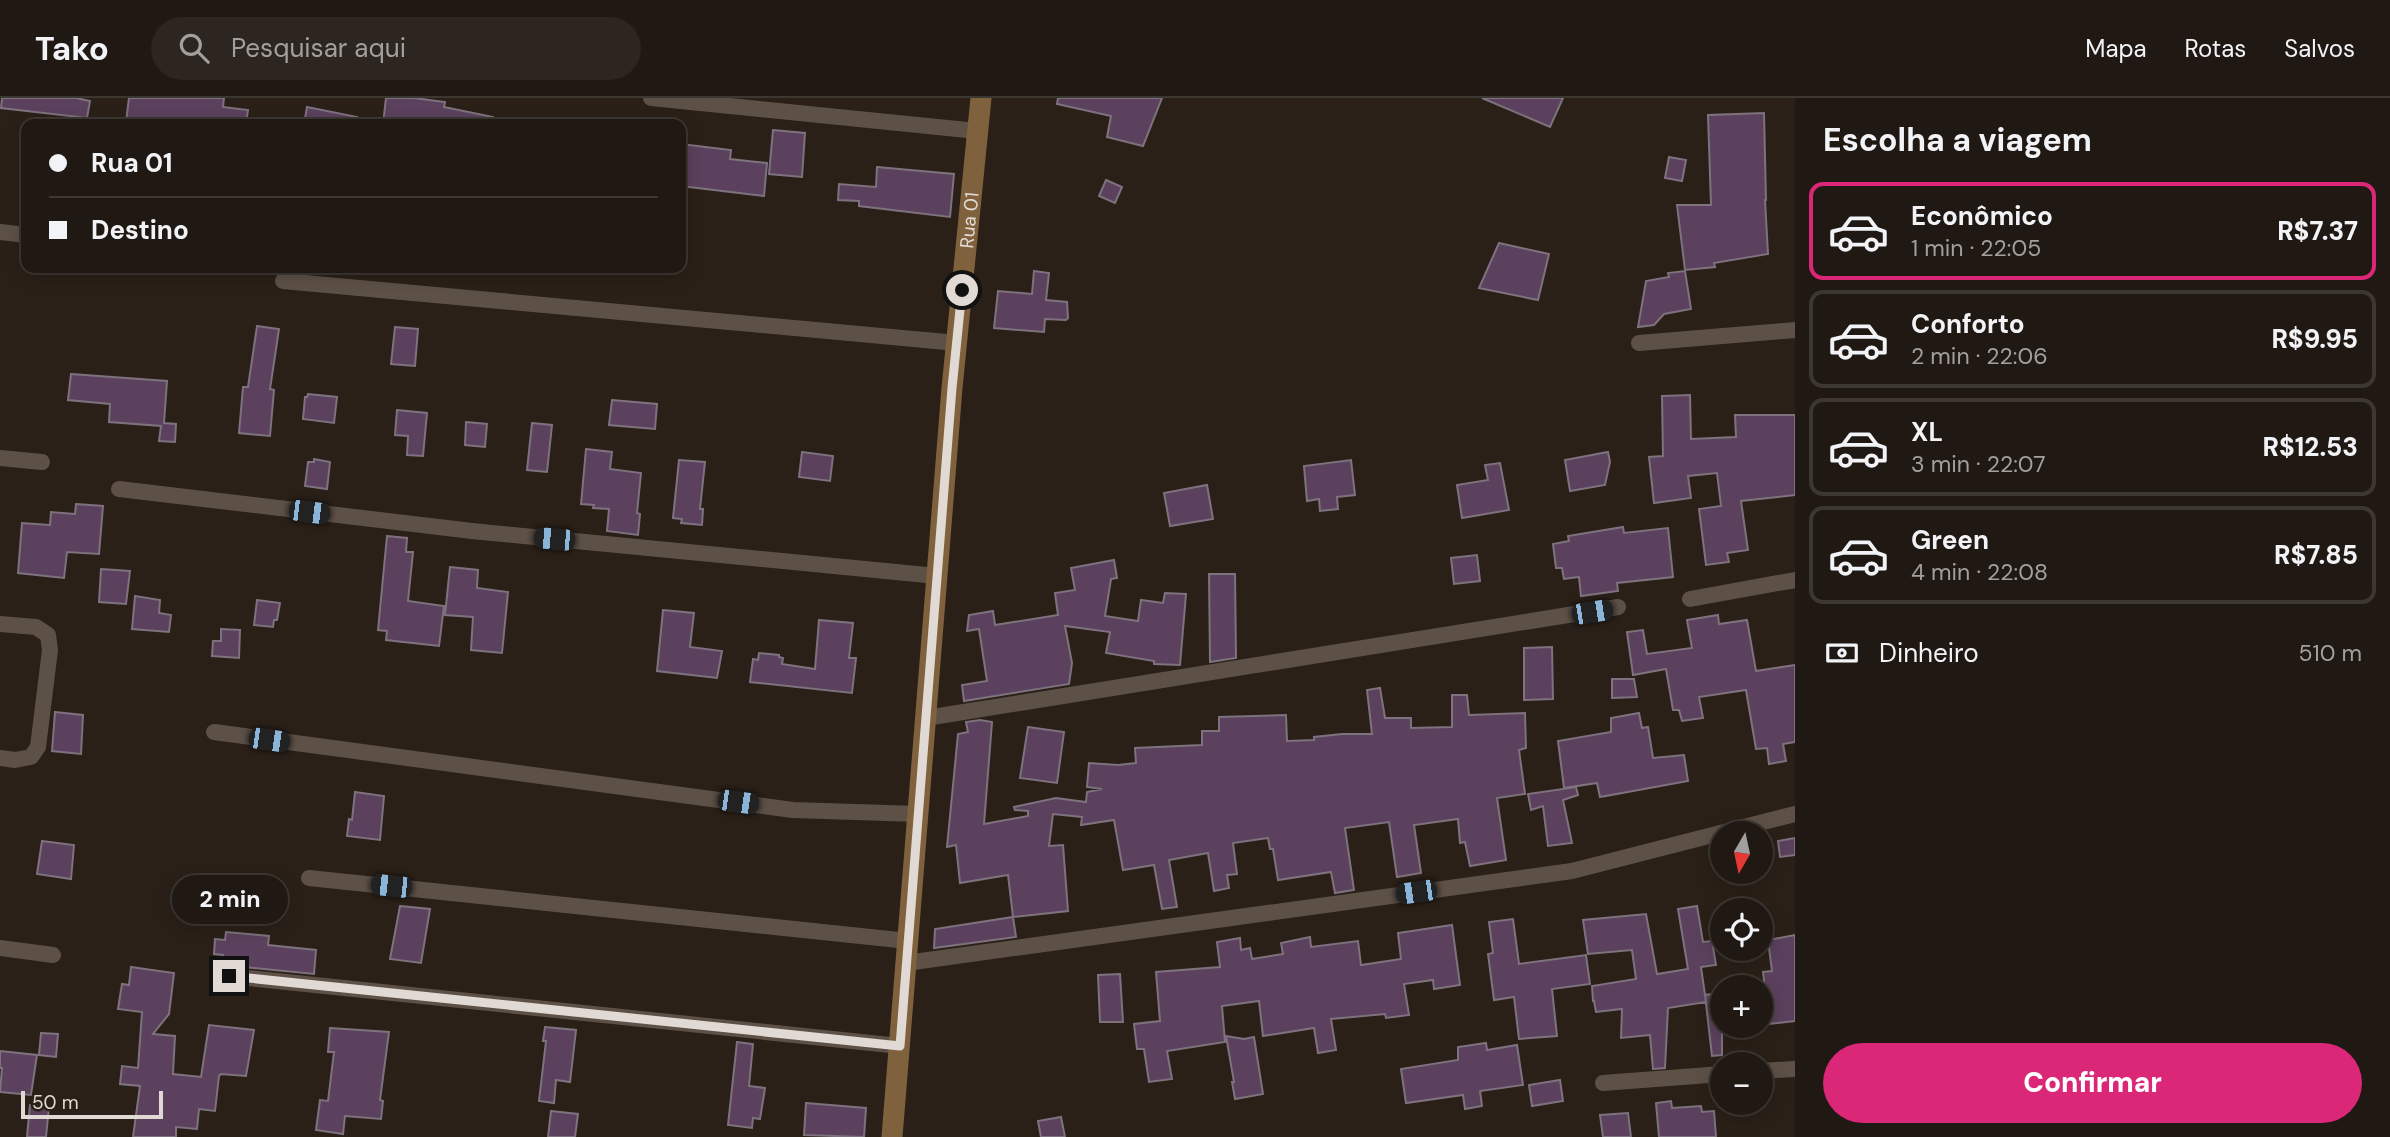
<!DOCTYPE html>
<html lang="pt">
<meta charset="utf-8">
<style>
body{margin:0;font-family:"DM Sans",sans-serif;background:#2d2520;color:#f1f3f6;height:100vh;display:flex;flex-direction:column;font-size:26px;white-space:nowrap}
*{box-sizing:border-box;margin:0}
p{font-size:23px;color:#a2a09f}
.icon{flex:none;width:38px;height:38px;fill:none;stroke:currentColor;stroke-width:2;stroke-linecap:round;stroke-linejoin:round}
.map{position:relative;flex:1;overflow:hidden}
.drawer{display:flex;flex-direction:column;background:#201812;width:595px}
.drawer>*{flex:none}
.hud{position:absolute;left:21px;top:21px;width:665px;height:154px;border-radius:14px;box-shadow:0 4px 18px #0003,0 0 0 2px #3d3732;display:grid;align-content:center;height:154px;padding:0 28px;background:#201812}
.needle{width:46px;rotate:189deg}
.tools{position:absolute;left:1710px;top:723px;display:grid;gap:14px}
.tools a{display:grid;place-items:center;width:63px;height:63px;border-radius:50%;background:#201812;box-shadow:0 4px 18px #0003,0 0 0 2px #3d3732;font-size:35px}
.scale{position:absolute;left:21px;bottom:18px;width:142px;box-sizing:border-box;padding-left:7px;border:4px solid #e1dad4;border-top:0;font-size:19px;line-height:24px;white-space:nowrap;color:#e1dad4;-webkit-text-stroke:5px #2a2018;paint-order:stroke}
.end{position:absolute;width:32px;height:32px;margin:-16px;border:9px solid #e1dad4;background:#111;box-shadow:0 0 0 4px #111}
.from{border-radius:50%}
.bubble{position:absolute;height:49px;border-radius:24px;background:#201812;box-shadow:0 4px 18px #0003,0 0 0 2px #3d3732;font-size:23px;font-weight:800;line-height:49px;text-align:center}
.car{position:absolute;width:21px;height:42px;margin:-21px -10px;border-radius:9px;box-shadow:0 0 5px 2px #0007;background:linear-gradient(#222 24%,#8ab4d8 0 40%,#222 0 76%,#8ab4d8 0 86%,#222 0)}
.hud b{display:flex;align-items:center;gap:24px;height:66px;font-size:26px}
.hud b+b{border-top:2px solid #3d3732}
.hud i{width:18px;height:18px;background:#f1f3f6}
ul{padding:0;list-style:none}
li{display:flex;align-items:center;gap:21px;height:98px;margin:0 14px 10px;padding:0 14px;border:4px solid #3d3732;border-radius:14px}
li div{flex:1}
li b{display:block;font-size:26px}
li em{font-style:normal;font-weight:800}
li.on{border-color:#db2777}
li>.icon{width:63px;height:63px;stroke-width:1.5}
h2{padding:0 28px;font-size:32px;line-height:84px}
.pay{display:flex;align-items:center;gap:18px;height:77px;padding:0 28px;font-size:26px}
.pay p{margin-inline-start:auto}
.primary-button{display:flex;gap:14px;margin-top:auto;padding:14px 28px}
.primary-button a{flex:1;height:80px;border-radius:42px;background:#db2777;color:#fff;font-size:28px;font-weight:800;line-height:80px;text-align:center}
header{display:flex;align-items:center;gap:42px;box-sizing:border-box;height:98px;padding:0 35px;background:#201812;border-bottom:2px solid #3d3732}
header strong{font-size:33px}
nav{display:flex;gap:38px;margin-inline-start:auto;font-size:24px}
.search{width:490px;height:63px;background:#2d2520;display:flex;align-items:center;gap:18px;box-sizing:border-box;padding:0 24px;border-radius:38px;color:#a2a09f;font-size:26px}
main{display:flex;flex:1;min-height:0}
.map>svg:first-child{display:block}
</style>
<header>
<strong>Tako</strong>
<div class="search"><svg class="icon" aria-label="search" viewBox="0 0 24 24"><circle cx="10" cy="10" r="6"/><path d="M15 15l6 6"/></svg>Pesquisar aqui</div>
<nav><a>Mapa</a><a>Rotas</a><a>Salvos</a></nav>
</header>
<main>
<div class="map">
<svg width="1795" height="1039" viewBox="0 0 1795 1039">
<rect width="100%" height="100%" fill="#2a2018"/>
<path fill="#5b415d" stroke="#7d727d" stroke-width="2" d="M2 0H76L90 3 87 20 1 10Z
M129 0H224L223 9 248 12 246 26 126 24Z
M386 0H414L445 4 444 9 493 19 492 26H383Z
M1058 0H1162L1143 48 1107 39 1111 18 1057 6Z
M1482 0H1563L1550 29Z
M307 9 357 19 356 26H304Z
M1764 15 1766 102H1765L1768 156 1714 165 1715 169 1685 172 1677 107H1711L1708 17Z
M773 32 805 35 802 79 769 76Z
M681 46 731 52 730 61 767 65 764 98 681 88Z
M1669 59 1686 62 1682 83 1665 80Z
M877 69 954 76 950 119 859 108V103L838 102 839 86 876 89Z
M1106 82 1122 89 1115 105 1099 98Z
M1499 145 1549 156 1538 202 1479 190Z
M1034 173 1049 175 1046 202 1067 204 1068 220 1066 222 1045 221 1044 234 994 230 998 193 1032 196Z
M1685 173 1691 211 1664 216 1654 227 1638 229 1646 183 1669 179 1668 175Z
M257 228 279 231 270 291 274 292 270 338 239 335 243 289H248Z
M395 229 418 231 415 268 391 266Z
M71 276 167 283 164 325 176 326 175 344 159 343 161 328 109 324 110 306 68 302Z
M308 296 337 299 334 325 303 321 305 299H307Z
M1690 297 1691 341 1736 339 1735 317H1795V397L1741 403 1748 452 1727 455 1729 464 1706 467 1699 411 1721 408 1717 375 1688 378 1691 400 1654 405 1649 359 1663 358 1662 298Z
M612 302 657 306 655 331 609 327Z
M397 312 427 315 423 358 407 357 408 338 395 337Z
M466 324 487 326 485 349 465 347Z
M532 325 552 327 547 374 527 372Z
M586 351 612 354 610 371 641 375 637 415 640 416 638 437 607 433 609 411 593 410 594 407 581 406Z
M802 354 833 358 830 383 799 379Z
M1608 354 1610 364 1605 387 1570 393 1565 362Z
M314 361 330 364 327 391 305 388 308 364H314Z
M679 362 705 364 700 411H703L702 427 681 425 682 421 673 420Z
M1351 362 1355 397 1337 399 1338 411 1320 413 1319 401 1307 403 1304 368Z
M1500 365 1509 412 1462 420 1457 387 1488 382 1485 367Z
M1207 387 1213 421 1170 428 1164 395Z
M76 406 103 408 99 456 67 454 64 480 18 475 22 425 50 427 51 414 75 416Z
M1623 429 1624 435 1668 430 1673 479 1617 485 1618 493 1581 498 1579 479 1564 481 1562 470H1556L1553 446 1569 443 1568 438Z
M387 438 407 440 406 454H413L408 503 444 508 439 548 386 542 387 533 378 532Z
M1477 457 1480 483 1454 486 1451 460Z
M1114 462 1117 480 1111 481 1105 518 1138 523 1141 502 1163 505 1165 495 1186 496 1180 567 1154 566V563L1106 555 1110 534 1065 528 1072 565 1069 586 964 603 962 587 987 583 979 531 967 533 969 517 993 513 995 527 1058 517 1055 495 1075 492 1071 470Z
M450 469 478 472 477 490 508 494 502 555 471 552 473 519 445 517Z
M101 471 130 473 126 506 99 504Z
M1209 476H1235L1236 560 1210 564Z
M135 498 160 502 159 515 171 517 169 534 132 531Z
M257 502 280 505 277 522H274L273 529 254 527Z
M663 512 694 515 690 549 722 553 717 580 657 573Z
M1718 517 1719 526 1747 522 1756 573 1795 567V644L1783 646 1786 663 1769 666 1767 650 1756 651 1746 592 1699 599 1703 620 1682 623 1679 612H1673L1666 571 1633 577 1627 534 1643 532 1647 556 1692 550 1687 522Z
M819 522 853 525 849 560H856L852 595 750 584 753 561 758 562 759 555 779 557V559L783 560 782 566 815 571Z
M221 531 240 532 239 560 212 558 213 543H221Z
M1552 549 1553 601 1524 602V550Z
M1612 581H1634L1637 599 1612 600Z
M1380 590 1385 620H1411V630L1452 629V597H1467L1469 617 1525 615 1526 650 1519 652 1525 696 1497 700 1506 762 1470 768 1465 744 1460 745 1458 721 1414 727 1421 775 1397 779 1389 724 1345 730 1354 792 1335 795 1331 774 1278 782 1273 751H1270L1268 740 1233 745 1237 776 1227 777 1229 790 1214 793 1208 755 1169 762 1177 809 1162 811 1154 767 1123 772 1114 722 1081 727 1082 719 1053 716 1049 748 1063 747 1068 813 1013 819 1008 777 960 785 956 747 947 749 958 636 968 634 966 624 980 622 992 624 984 726 1028 718V713L1015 712 1014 709 1056 700 1086 704 1087 694 1102 691 1087 689 1089 665 1118 667 1136 665 1135 650 1202 647V633H1219V619L1286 617 1287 643 1314 642V639L1342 636H1372L1367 592Z
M55 614 83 617 81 656 52 653Z
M1639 615 1642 630 1648 629 1653 660 1684 657 1688 683 1600 699 1597 685 1564 690 1558 643 1611 634V620Z
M1028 629 1064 634 1057 685 1020 680Z
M1576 689 1578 697 1563 702 1572 745 1548 748 1543 708 1531 712 1528 696Z
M355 694 384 698 380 742 347 738 349 721 352 722Z
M1795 740V757L1780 759 1778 743Z
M42 743 74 747 71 781 37 776Z
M400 808 430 811 421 865 390 861Z
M1697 808 1703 844 1712 843 1716 867 1701 869 1706 904 1668 910 1665 970 1653 971 1650 937 1621 940 1622 911 1596 914 1594 903H1593L1592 888 1636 881 1632 852 1588 856 1583 822 1646 816 1657 876 1688 871 1678 811Z
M1013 819 1016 839 934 850 935 831Z
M1513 821 1519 866 1586 857 1590 886 1552 891 1557 938 1519 941 1514 899 1494 902 1488 856 1493 855 1489 824Z
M1452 827 1460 887 1434 891 1433 882 1404 886 1409 917 1386 920 1385 916 1331 921 1336 952 1318 955 1314 930 1263 938 1259 903 1222 908 1225 944 1167 953 1172 981 1149 984 1144 951H1137L1134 926 1160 923 1156 874 1220 869 1217 844 1240 840 1241 852 1250 850 1252 861 1283 856 1281 845 1310 839 1311 849 1358 843 1361 867 1401 861 1398 835Z
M226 834 269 838 268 847 316 852 314 876 223 867V857L214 856 215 841 225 842Z
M1795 837V923L1769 926 1763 874 1772 873 1768 842Z
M131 869 174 875 169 916 153 936 175 938 173 976 201 979 209 927 254 932 246 978 221 976 219 978 215 1013 199 1011 197 1031 176 1029V1039H133L140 988 120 986 122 968 138 970 142 914 118 911 122 886 129 887Z
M1120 876 1123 924H1100L1098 877Z
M1722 895V957L1712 958 1705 897Z
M545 929 576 932 570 984 556 982 554 1005 539 1003 546 943H543Z
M330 930 389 934 380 1002 383 1003 381 1021 345 1018 343 1036 316 1032 320 1002 328 1003 334 954H328Z
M41 935 58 936 56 959 39 957Z
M1226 938 1244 941 1254 939 1263 996 1235 1001 1232 984H1234Z
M737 944 753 946 749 988 765 990 760 1021 753 1020 752 1030 728 1027Z
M1486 945 1487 952 1517 947 1523 987 1480 993 1482 1008 1465 1011 1463 997 1406 1005 1401 971 1458 962V949Z
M0 953 37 957 31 997 0 994 2 970H0Z
M1560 982 1563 1003 1532 1008 1529 987Z
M1671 1003 1672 1010 1701 1008 1702 1014 1714 1013 1716 1039H1659L1656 1005Z
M806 1005 866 1010 864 1039 804 1037Z
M30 1007 49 1009 46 1039H27Z
M551 1013 578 1016 575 1039H548Z
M1628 1015 1631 1039H1603L1600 1017Z
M1061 1019 1065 1039H1041L1038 1023Z"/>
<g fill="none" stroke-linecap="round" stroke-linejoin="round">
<path stroke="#5d5147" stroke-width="16" d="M651 0 977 33
M0 134 26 137
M283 183 957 245
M1639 245 1795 232
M0 360 42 364
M119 391 472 433 937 478
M1690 501 1795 482
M0 526 36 529 48 537 50 552 38 649 31 659 15 662 0 660
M926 620 1618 509
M214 634 793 712 918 716
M309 780 908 843
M0 850 53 857
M906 865 1572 773 1795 716
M229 878 900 948
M1760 973 1795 971
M1603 985 1722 976"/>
<path stroke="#7f623d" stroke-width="21" id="s1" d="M892 1039 952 290 981 0"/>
</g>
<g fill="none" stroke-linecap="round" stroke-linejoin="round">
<path stroke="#e1dad4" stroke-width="9" d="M229 878 900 948 952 290 962 192"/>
</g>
<g text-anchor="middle" stroke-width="6" stroke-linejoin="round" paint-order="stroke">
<g font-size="19" fill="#e1dad4" stroke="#2a2018">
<text dy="7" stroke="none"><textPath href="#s1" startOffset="920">Rua 01</textPath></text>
</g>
</g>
</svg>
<div class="tools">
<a><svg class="needle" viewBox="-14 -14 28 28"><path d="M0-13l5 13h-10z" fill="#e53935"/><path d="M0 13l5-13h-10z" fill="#a2a09f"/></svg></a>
<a><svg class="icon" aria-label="locate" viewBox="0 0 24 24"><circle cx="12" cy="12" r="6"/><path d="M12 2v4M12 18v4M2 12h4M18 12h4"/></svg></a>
<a>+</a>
<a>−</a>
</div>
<div class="scale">50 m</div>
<i class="end from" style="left:962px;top:192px"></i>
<i class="end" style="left:229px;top:878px"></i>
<div class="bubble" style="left:172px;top:777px;width:116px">2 min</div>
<i class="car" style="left:309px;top:414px;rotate:97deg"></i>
<i class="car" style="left:554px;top:441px;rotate:275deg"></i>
<i class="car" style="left:1592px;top:514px;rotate:81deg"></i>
<i class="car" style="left:269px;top:642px;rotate:98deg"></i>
<i class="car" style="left:738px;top:704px;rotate:98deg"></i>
<i class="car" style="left:391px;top:788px;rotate:276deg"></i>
<i class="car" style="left:1416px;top:794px;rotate:262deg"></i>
<div class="hud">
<b><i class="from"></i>Rua 01</b>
<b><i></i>Destino</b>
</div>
</div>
<section class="drawer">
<h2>Escolha a viagem</h2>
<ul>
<li class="on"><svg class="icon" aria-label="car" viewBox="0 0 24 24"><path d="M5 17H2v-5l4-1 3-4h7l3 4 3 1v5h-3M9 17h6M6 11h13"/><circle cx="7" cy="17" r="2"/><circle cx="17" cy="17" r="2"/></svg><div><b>Econômico</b><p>1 min · 22:05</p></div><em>R$7.37</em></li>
<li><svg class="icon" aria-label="car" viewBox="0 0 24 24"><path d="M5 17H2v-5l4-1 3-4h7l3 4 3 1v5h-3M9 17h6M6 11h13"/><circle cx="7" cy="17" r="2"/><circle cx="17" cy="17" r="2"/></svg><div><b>Conforto</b><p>2 min · 22:06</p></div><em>R$9.95</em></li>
<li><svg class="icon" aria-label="car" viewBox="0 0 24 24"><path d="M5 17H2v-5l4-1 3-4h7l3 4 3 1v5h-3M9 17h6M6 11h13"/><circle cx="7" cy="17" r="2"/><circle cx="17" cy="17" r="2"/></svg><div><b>XL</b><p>3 min · 22:07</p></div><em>R$12.53</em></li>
<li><svg class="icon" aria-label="car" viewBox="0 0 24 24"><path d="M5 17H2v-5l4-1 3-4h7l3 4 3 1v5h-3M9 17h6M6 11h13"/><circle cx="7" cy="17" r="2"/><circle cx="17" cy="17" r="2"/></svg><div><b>Green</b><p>4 min · 22:08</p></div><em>R$7.85</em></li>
</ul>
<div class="pay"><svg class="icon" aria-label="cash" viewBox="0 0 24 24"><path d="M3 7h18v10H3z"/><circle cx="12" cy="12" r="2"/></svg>Dinheiro<p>510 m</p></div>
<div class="primary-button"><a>Confirmar</a></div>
</section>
</main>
